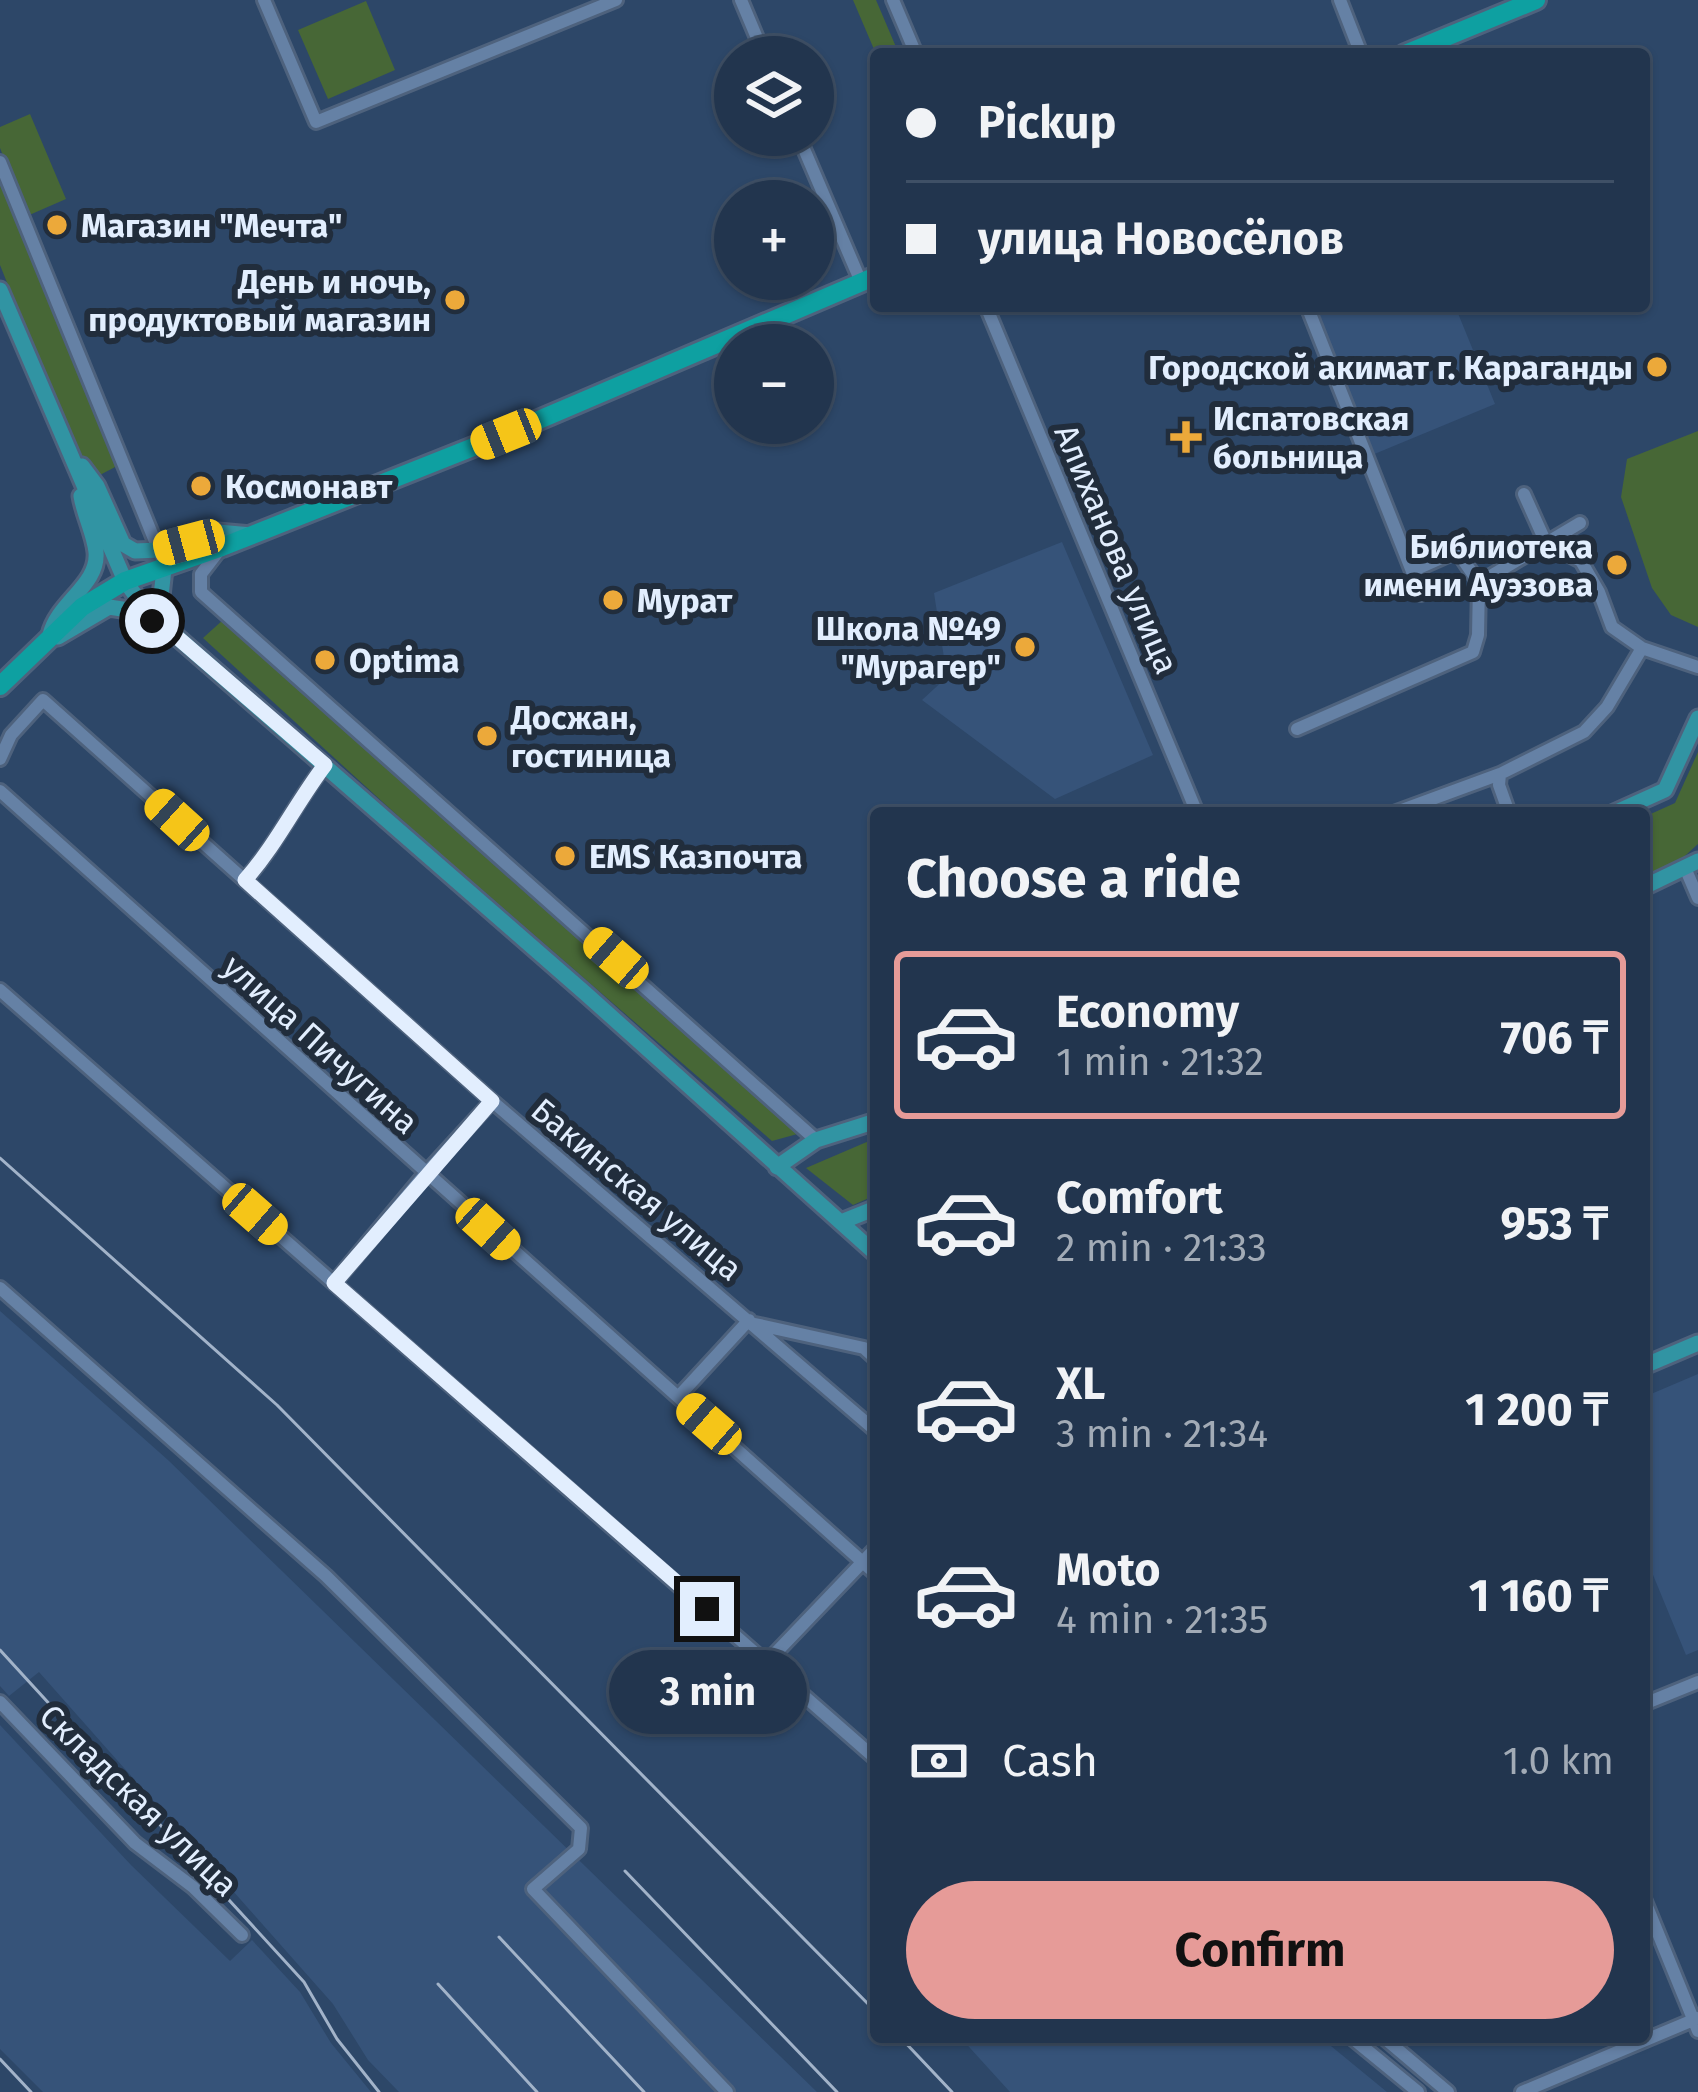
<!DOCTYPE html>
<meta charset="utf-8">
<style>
body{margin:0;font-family:"Fira Sans",sans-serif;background:#2e4058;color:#f1f3f6;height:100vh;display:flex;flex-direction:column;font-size:45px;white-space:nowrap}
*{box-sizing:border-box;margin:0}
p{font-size:39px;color:#a2abb6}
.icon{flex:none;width:66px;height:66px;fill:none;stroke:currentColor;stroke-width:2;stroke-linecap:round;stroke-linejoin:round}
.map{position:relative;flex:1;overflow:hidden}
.panel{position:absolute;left:870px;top:807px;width:780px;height:1236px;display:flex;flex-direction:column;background:#22354e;border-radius:12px;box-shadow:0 3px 9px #0004,0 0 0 3px #3f5066}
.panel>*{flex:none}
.banner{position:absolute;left:870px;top:48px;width:780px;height:264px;border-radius:12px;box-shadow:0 3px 9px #0004,0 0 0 3px #3f5066;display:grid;align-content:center;height:264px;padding:0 36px;background:#22354e}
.fabs{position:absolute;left:714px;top:36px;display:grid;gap:24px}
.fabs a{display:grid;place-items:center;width:120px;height:120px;border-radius:50%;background:#22354e;box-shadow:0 3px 9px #0004,0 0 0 3px #3f5066;font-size:60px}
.end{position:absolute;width:54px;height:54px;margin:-27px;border:15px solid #e2eefe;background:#111;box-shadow:0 0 0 6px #111}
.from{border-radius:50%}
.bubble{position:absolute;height:84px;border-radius:42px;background:#22354e;box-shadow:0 3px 9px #0004,0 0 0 3px #3f5066;font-size:39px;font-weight:700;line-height:84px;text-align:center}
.car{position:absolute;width:36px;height:72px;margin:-36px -18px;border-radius:15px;box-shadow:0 0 9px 3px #0007;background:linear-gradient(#f5c518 24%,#345 0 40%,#f5c518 0 76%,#345 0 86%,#f5c518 0)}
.banner b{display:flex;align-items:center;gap:42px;height:114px;font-size:45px}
.banner b+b{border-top:3px solid #3f5066}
.banner i{width:30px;height:30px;background:#f1f3f6}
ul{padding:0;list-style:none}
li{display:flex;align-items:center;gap:36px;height:168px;margin:0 24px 18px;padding:0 12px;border:6px solid transparent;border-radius:12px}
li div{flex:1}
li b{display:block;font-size:45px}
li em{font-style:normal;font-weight:700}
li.current{border-color:#e69b98}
li>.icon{width:108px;height:108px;stroke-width:1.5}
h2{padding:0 36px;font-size:54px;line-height:144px}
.pay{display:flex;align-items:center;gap:30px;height:132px;padding:0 36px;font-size:45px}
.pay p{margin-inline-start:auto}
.primary-button{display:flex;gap:24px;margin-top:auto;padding:24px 36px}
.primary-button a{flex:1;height:138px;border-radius:72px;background:#e69b98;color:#111;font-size:48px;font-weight:700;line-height:138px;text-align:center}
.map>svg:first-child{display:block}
</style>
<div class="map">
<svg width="1698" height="2092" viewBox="0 0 1698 2092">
<rect width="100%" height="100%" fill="#2d4768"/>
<path fill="#365379" d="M1311 306H1455L1495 404 1372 455Z
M1062 542 1153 755 1055 799 922 700 947 677 934 593Z
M0 1311 168 1460 817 2092H399L368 2060 333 2004 39 1672 9 1696 0 1686Z
M1698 1374V1650L1686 1655 1644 1553V1397Z
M0 1725 131 1865 230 1961 252 1940 300 1992 331 2043 371 2092H43L0 2049Z
M960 2037H1320L1387 2092H1010Z"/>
<path fill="#476736" d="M853 0H876L899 54H876Z
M366 1 395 70 328 99 298 30Z
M30 114 66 199 27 216 0 148V127Z
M0 176 119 465 96 477 73 448 0 265Z
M1698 431V627L1671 615 1652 588 1621 497 1627 459Z
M224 619 510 879 801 1133 772 1141 421 837 203 638Z
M1698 752V844L1676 864 1644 877V817L1675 803Z
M876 1138V1195L853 1205 806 1168Z"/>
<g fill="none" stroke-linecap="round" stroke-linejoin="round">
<g stroke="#4e627d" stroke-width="18">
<path id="minor" d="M264 0 316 122 616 0
M741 0 765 57
M893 0 916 54
M1340 0 1361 54
M798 135 861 282
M0 162 161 556
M986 306 1197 813
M1307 306 1421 594
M1524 494 1546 543 1581 561 1599 592 1612 627 1642 648 1698 667
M221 548 201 574V592L816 1140
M1412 571 1457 551 1479 583 1580 523
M1297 729 1473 652 1478 635 1479 583
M0 759 11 735 43 700 492 1101 876 1431
M0 791 876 1574
M1394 813 1500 774
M1509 813 1499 785 1500 774 1584 732 1607 707 1642 648
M1686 870 1698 898
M245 880C277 844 296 802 325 765
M0 990 876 1759
M334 1283 425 1174 492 1101
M0 1288 326 1576 581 1828 579 1849 533 1889 727 2092
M755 1324 864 1348 876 1359
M678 1397 749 1320
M767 1662 876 1548
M0 1702 135 1843 193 1887 242 1935
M1644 1704 1698 1682
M1644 1899 1698 2031
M1351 2037 1418 2092
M1383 2037 1448 2092
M1522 2092 1698 2018"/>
</g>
<g stroke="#4e627d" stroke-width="21">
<path id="major" d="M0 290 125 581 146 610 585 993 876 1254
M82 466 97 486 123 544 135 551 160 550 218 532 251 535
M164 569 161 596 170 629
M50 635C57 603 99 585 96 552 94 533 84 515 81 496
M58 637 109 607 135 611 149 620
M1614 813 1665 790 1698 718
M1644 887 1698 861
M777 1167 816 1140 876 1121
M841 1222 876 1208
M1644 1366 1698 1343"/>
</g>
<g stroke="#4e627d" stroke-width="24">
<path id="highway" d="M1405 54 1536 0
M0 686 82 607 125 581 222 547 506 434 876 276"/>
</g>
<use href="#minor" stroke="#6581a5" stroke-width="12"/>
<use href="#major" stroke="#3194a3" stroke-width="15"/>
<use href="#highway" stroke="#0ea0a1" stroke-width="18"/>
<path stroke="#a2b3c9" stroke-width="3" d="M0 1158 277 1405 876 2012
M0 1650 304 1982 337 2039 379 2092
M625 1871 837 2092
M499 1937 644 2092
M438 1984 537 2092
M900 2037 952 2092
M0 2059 31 2092"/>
</g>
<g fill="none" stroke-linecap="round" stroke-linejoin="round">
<path stroke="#e2eefe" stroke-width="15" d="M152 621 163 625 325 765C296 803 277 844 245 880L492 1101 334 1283 707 1609"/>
</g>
<g fill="#eca93a" stroke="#212d3c" stroke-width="4.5">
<circle cx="57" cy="225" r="12"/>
<circle cx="455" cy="300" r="12"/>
<circle cx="1657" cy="367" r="12"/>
<path d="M1180 419h12v12h12v12h-12v12h-12v-12h-12v-12h12z"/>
<circle cx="201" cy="486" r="12"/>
<circle cx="1617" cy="565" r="12"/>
<circle cx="613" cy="600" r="12"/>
<circle cx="1025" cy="647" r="12"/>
<circle cx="325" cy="660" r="12"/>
<circle cx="487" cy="736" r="12"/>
<circle cx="565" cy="856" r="12"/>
</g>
<g text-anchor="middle" stroke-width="12" stroke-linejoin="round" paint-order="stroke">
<g font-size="33" font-weight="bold" fill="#e2eefe" stroke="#212d3c" text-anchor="start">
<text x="81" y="237">Магазин "Мечта"</text>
<text x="431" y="293" text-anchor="end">День и ночь,<tspan x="431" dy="38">продуктовый магазин</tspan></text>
<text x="1633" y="379" text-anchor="end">Городской акимат г. Караганды</text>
<text x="1213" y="430">Испатовская<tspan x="1213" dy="38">больница</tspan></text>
<text x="225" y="498">Космонавт</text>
<text x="1593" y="558" text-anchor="end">Библиотека<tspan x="1593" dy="38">имени Ауэзова</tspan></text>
<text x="637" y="612">Мурат</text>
<text x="1001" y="640" text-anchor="end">Школа №49<tspan x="1001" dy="38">"Мурагер"</tspan></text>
<text x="349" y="672">Optima</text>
<text x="511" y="729">Досжан,<tspan x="511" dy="38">гостиница</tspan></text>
<text x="589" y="868">EMS Казпочта</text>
</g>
<g font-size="33" fill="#e2eefe" stroke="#212d3c">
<text transform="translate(1117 549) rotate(67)" y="12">Алиханова улица</text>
<text transform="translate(321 1044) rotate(42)" y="12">улица Пичугина</text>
<text transform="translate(637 1189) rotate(40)" y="12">Бакинская улица</text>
<text transform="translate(139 1800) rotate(44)" y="12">Складская улица</text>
</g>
</g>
</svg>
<div class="fabs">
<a><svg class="icon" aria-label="layers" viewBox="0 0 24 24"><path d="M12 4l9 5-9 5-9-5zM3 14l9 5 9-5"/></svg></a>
<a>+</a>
<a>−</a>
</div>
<i class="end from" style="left:152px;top:621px"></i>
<i class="end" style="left:707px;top:1609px"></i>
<div class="bubble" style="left:609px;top:1650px;width:198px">3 min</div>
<i class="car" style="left:506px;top:434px;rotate:248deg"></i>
<i class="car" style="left:189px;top:542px;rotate:255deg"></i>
<i class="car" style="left:177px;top:820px;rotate:312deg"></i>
<i class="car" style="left:616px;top:958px;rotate:311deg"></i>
<i class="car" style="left:255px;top:1214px;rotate:131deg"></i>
<i class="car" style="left:488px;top:1229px;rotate:132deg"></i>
<i class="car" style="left:709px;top:1424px;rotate:311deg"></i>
<div class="banner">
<b><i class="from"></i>Pickup</b>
<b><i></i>улица Новосёлов</b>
</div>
<section class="panel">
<h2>Choose a ride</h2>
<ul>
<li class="current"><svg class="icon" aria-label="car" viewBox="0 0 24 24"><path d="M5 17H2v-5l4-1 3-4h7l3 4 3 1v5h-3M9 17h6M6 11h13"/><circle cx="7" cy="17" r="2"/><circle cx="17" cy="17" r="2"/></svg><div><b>Economy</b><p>1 min · 21:32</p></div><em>706 ₸</em></li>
<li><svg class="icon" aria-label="car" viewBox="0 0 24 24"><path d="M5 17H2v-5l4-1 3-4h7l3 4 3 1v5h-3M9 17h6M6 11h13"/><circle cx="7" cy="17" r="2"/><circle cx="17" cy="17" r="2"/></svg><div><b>Comfort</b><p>2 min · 21:33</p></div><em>953 ₸</em></li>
<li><svg class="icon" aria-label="car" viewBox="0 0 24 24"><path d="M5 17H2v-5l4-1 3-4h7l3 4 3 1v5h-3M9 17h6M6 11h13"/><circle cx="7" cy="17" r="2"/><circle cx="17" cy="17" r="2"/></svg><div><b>XL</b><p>3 min · 21:34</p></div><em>1 200 ₸</em></li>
<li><svg class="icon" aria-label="car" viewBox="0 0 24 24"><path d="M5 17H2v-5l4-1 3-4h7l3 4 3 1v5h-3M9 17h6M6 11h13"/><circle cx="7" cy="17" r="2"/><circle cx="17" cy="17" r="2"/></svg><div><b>Moto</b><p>4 min · 21:35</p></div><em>1 160 ₸</em></li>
</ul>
<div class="pay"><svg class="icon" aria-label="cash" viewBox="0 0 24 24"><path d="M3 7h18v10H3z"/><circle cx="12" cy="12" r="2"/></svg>Cash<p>1.0 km</p></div>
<div class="primary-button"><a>Confirm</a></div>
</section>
</div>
